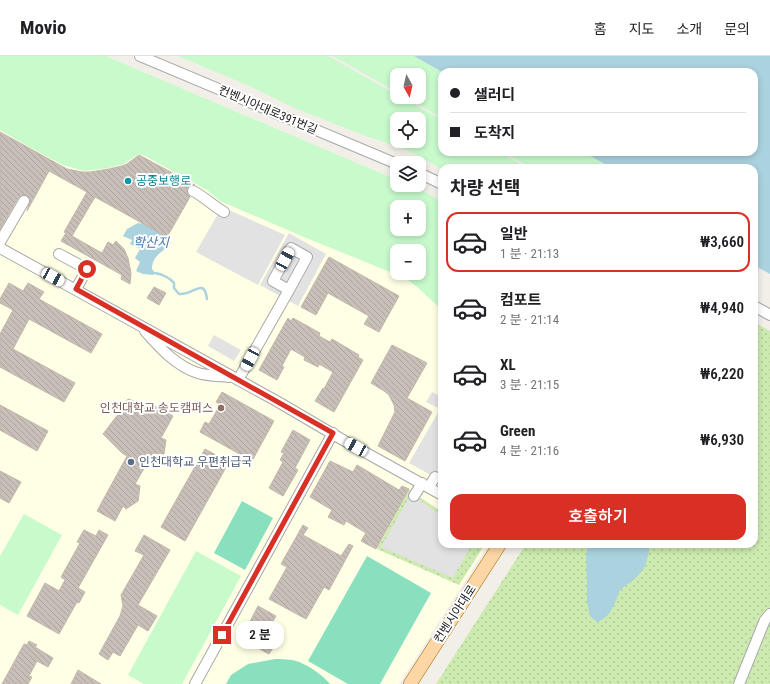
<!DOCTYPE html>
<html lang="ko">
<meta charset="utf-8">
<style>
body{margin:0;font-family:"Roboto Condensed","Noto Sans KR",sans-serif;background:#f2f2f2;color:#202124;height:100vh;display:flex;flex-direction:column;font-size:15px;white-space:nowrap}
*{box-sizing:border-box;margin:0}
p{font-size:13px;color:#757577}
.icon{flex:none;width:22px;height:22px;fill:none;stroke:currentColor;stroke-width:2;stroke-linecap:round;stroke-linejoin:round}
.map{position:relative;flex:1;overflow:hidden}
.panel{position:absolute;left:438px;top:108px;width:320px;height:384px;display:flex;flex-direction:column;background:#fff;border-radius:12px;box-shadow:0 2px 6px #0003}
.panel>*{flex:none}
.hud{position:absolute;left:438px;top:12px;width:320px;height:88px;border-radius:12px;box-shadow:0 2px 6px #0003;display:grid;align-content:center;height:88px;padding:0 12px;background:#fff}
.needle{width:26px;rotate:172deg}
.buttons{position:absolute;left:390px;top:12px;display:grid;gap:8px}
.buttons a{display:grid;place-items:center;width:36px;height:36px;border-radius:8px;background:#fff;box-shadow:0 2px 6px #0003;font-size:20px}
.end{position:absolute;width:18px;height:18px;margin:-9px;border:5px solid #d93025;background:#fff;box-shadow:0 0 0 2px #fff}
.from{border-radius:50%}
.bubble{position:absolute;height:28px;border-radius:12px;background:#fff;box-shadow:0 2px 6px #0003;font-size:13px;font-weight:600;line-height:28px;text-align:center}
.car{position:absolute;width:12px;height:24px;margin:-12px -6px;border-radius:5px;box-shadow:0 0 3px 1px #0007;background:linear-gradient(#fff 24%,#345 0 40%,#fff 0 76%,#345 0 86%,#fff 0)}
.hud b{display:flex;align-items:center;gap:14px;height:38px;font-size:15px}
.hud b+b{border-top:1px solid #e0e0e0}
.hud i{width:10px;height:10px;background:#202124}
ul{padding:0;list-style:none}
li{display:flex;align-items:center;gap:12px;height:60px;margin:0 8px 6px;padding:0 4px;border:2px solid transparent;border-radius:12px}
li div{flex:1}
li b{display:block;font-size:15px}
li em{font-style:normal;font-weight:600}
li.active{border-color:#d93025}
li>.icon{width:36px;height:36px;stroke-width:1.5}
h2{padding:0 12px;font-size:18px;line-height:48px}
.primary-button{display:flex;gap:8px;margin-top:auto;padding:8px 12px}
.primary-button a{flex:1;height:46px;border-radius:12px;background:#d93025;color:#fff;font-size:16px;font-weight:600;line-height:46px;text-align:center}
header{display:flex;align-items:center;gap:24px;box-sizing:border-box;height:56px;padding:0 20px;background:#fff;border-bottom:1px solid #e0e0e0}
header strong{font-size:19px}
nav{display:flex;gap:22px;margin-inline-start:auto;font-size:14px}
.map>svg:first-child{display:block}
</style>
<header>
<strong>Movio</strong>
<nav><a>홈</a><a>지도</a><a>소개</a><a>문의</a></nav>
</header>
<div class="map">
<svg width="770" height="628" viewBox="0 0 770 628">
<defs>
<pattern id="grass-dots" width="8" height="8" patternUnits="userSpaceOnUse"><rect width="8" height="8" fill="#cdebb0"/><path d="M2 2h.1M6 6h.1" fill="none" stroke="#b0c997" stroke-width="1.8" stroke-linecap="round"/></pattern>
<pattern id="building-back-hatch" width="6" height="6" patternUnits="userSpaceOnUse"><rect width="6" height="6" fill="#c7bfb8"/><path d="M-1 5l2 2M0 0l6 6M5-1l2 2" fill="none" stroke="#aba49e"/></pattern>
</defs>
<rect width="100%" height="100%" fill="#f2efe9"/>
<path fill="#ffffe5" fill-rule="evenodd" d="M0 0H106L397 124V129H408L429 138 442 146V488H489L399 628H0ZM397 151H419V173H397ZM397 195H419V217H397Z"/>
<path fill="url(#grass-dots)" d="M754 266 770 275V628H436L526 488H754Z
M409 434 442 456V488H485L459 529 377 493Z"/>
<path fill="#c8facc" fill-rule="evenodd" d="M0 0H106L397 124V129H408L429 138 442 146V254L416 230 405 222 304 181 220 145 207 134 145 100 139 98 124 108 109 112 84 115 63 109 29 91 0 74ZM397 151H419V173H397ZM397 195H419V217H397Z
M178 0H328L397 39V41H401L442 64V96H499L528 112H442V113L407 94 363 79 297 53 247 29ZM397 63H419V85H397Z
M333 0H414L442 16V62L406 41H419V19H397V36Z
M503 96H583L612 112H531Z
M24 458 62 479 18 559 0 549V500Z
M196 495 241 520 182 628H144L128 619Z"/>
<path fill="#88e0be" d="M242 445 273 462 245 514 214 497Z
M367 500 431 537 380 628H348L308 605Z
M275 603C280 603 286 603 292 604 304 606 322 618 330 628H226L231 619 248 608Z"/>
<path fill="#e2e2e2" d="M222 151 285 179 258 229 196 196Z
M289 177 326 198 298 250 260 229Z
M214 279 241 294 234 305 208 290Z
M432 336 442 341V417L438 423 409 407 440 353 426 346Z
M411 438 442 460V488H472L453 522 381 491Z"/>
<path fill="#aad3df" d="M414 0H770V218L754 209V112H612L583 96H754V16H442Z
M138 167C149 169 165 173 171 184L170 189C162 196 152 200 152 213L155 217 153 219 143 218 136 215 140 206 135 202 140 193 130 188 132 184 123 180 127 173Z
M588 488H650C648 503 646 514 633 524 629 528 622 531 619 536 618 538 617 540 617 542 612 553 609 562 597 566L590 560 587 546V528L586 502Z"/>
<g fill="none" stroke-linecap="round" stroke-linejoin="round">
<path stroke="#aad3df" stroke-width="2.5" d="M155 217C162 218 170 222 174 227V232L179 238C193 240 204 220 207 243"/>
</g>
<path fill="url(#building-back-hatch)" stroke="#c4b6ab" d="M0 76 67 113 82 116H90L109 113 122 110 127 108 139 99 195 129H190L187 132V138L190 141 167 181 95 141 72 180 102 197 108 186 113 189 116 185 124 193 128 202 131 217 130 228 121 223 122 219 61 185 66 177 64 176 87 136 49 115 27 155 30 145V142L27 139H21L18 142 0 173Z
M329 201 399 240 379 276 364 268 369 260 328 237 316 259 301 251Z
M9 227 23 235 28 227 44 236 39 243 102 278 91 297 29 263 13 293 75 327 64 346 0 311V278L13 254 0 247V243Z
M154 231 166 237 159 249 147 242Z
M288 262 291 265 293 262 320 277 319 280 330 286 332 283 359 299 358 301 363 304 334 356 315 345 323 332 324 333 333 316 319 308 318 311 304 304 305 301 291 293 282 310 284 311 277 324 259 314Z
M392 289 427 307 407 342 432 356 405 405 378 390 395 356 394 349 389 339 384 335 371 327Z
M222 336 274 365 252 405 200 376 205 366 209 368 216 356 220 348 216 346Z
M128 343 154 352 155 350 173 360 161 382 166 384 164 398 153 397 135 428 140 430 138 445 126 453 123 450 115 465 97 455 127 400 122 397 103 378 119 357V351H123Z
M0 349 48 375 37 395 0 374Z
M293 374 310 384 295 412 298 414 283 440 269 432 283 406 280 404 284 397 281 396Z
M205 393 229 406 185 485 161 471Z
M330 405 353 416 357 409 399 434 402 430 409 433 376 493 361 485 366 477 346 465 344 469 328 461 332 454 310 441Z
M0 415 21 426 9 447 0 442Z
M303 469 308 472 303 479 341 500 349 488 353 490 329 534 324 531 306 563 269 543 287 511 281 508Z
M84 474 96 480 99 474 108 479 78 532 85 536 79 547 77 546 59 578 27 560 45 527 59 535 65 524 61 521 80 487 77 486Z
M144 479 170 494 138 549 157 560 148 575 138 569 120 600 113 596 108 604 99 598 120 560 123 550 121 539 144 499 135 495Z
M258 550 276 560 264 581 276 587 269 598 241 583Z
M29 585 37 589 35 591 53 602 48 611 37 605 29 620 32 621 28 628H2L24 588 27 589Z
M78 614 101 628H71Z"/>
<g fill="none" stroke-linecap="round" stroke-linejoin="round">
<g stroke="#a9a9a9" stroke-width="12">
<path id="minor" d="M140 0 397 108
M419 117 442 128
M193 135C205 141 213 150 224 156
M0 186 24 145
M0 192 280 347 343 384 442 439
M291 192 307 201 289 234 273 225Z
M59 198 87 213 76 233
M754 250 770 259
M145 275C160 292 176 310 198 317 208 320 219 320 229 321
M238 324 289 234
M429 431 435 421
M414 440 422 427
M195 628 333 377
M739 628 762 571 765 564 770 558"/>
</g>
<g stroke="#a06b00" stroke-width="14">
<path id="major" d="M410 628 500 488"/>
</g>
<use href="#minor" stroke="#fff" stroke-width="10"/>
<use href="#major" stroke="#fcd6a4" stroke-width="13"/>
</g>
<g fill="none" stroke-linecap="round" stroke-linejoin="round">
<path stroke="#d93025" stroke-width="5" d="M87 213 76 233 333 377 222 579"/>
</g>
<circle fill="#0f9aa8" stroke="#fff" stroke-width="1.5" cx="128" cy="125" r="4"/>
<circle fill="#8d6e63" stroke="#fff" stroke-width="1.5" cx="221" cy="352" r="4"/>
<circle fill="#5c6f8a" stroke="#fff" stroke-width="1.5" cx="131" cy="406" r="4"/>
<g text-anchor="middle" stroke-width="4" stroke-linejoin="round" paint-order="stroke">
<g font-size="12" fill="#222" stroke="#fff">
<text transform="translate(268 54) rotate(23)" y="4">컨벤시아대로391번길</text>
<text transform="translate(455 558) rotate(-57)" y="4">컨벤시아대로</text>
</g>
<g font-size="12" fill="#0d838f" stroke="#fff" text-anchor="start">
<text x="136" y="129">공중보행로</text>
</g>
<g font-size="12" fill="#785e54" stroke="#fff" text-anchor="end">
<text x="213" y="356">인천대학교 송도캠퍼스</text>
</g>
<g font-size="12" fill="#4e5e75" stroke="#fff" text-anchor="start">
<text x="139" y="410">인천대학교 우편취급국</text>
</g>
<g font-size="13" font-style="italic" fill="#4a7aab" stroke="#fff">
<text x="151" y="191">학산지</text>
</g>
</g>
</svg>
<div class="buttons">
<a><svg class="needle" viewBox="-14 -14 28 28"><path d="M0-13l5 13h-10z" fill="#e53935"/><path d="M0 13l5-13h-10z" fill="#757577"/></svg></a>
<a><svg class="icon" aria-label="locate" viewBox="0 0 24 24"><circle cx="12" cy="12" r="6"/><path d="M12 2v4M12 18v4M2 12h4M18 12h4"/></svg></a>
<a><svg class="icon" aria-label="layers" viewBox="0 0 24 24"><path d="M12 4l9 5-9 5-9-5zM3 14l9 5 9-5"/></svg></a>
<a>+</a>
<a>−</a>
</div>
<i class="end from" style="left:87px;top:213px"></i>
<i class="end" style="left:222px;top:579px"></i>
<div class="bubble" style="left:236px;top:565px;width:48px">2 분</div>
<i class="car" style="left:285px;top:203px;rotate:28deg"></i>
<i class="car" style="left:53px;top:221px;rotate:119deg"></i>
<i class="car" style="left:250px;top:303px;rotate:208deg"></i>
<i class="car" style="left:356px;top:391px;rotate:299deg"></i>
<div class="hud">
<b><i class="from"></i>샐러디</b>
<b><i></i>도착지</b>
</div>
<section class="panel">
<h2>차량 선택</h2>
<ul>
<li class="active"><svg class="icon" aria-label="car" viewBox="0 0 24 24"><path d="M5 17H2v-5l4-1 3-4h7l3 4 3 1v5h-3M9 17h6M6 11h13"/><circle cx="7" cy="17" r="2"/><circle cx="17" cy="17" r="2"/></svg><div><b>일반</b><p>1 분 · 21:13</p></div><em>₩3,660</em></li>
<li><svg class="icon" aria-label="car" viewBox="0 0 24 24"><path d="M5 17H2v-5l4-1 3-4h7l3 4 3 1v5h-3M9 17h6M6 11h13"/><circle cx="7" cy="17" r="2"/><circle cx="17" cy="17" r="2"/></svg><div><b>컴포트</b><p>2 분 · 21:14</p></div><em>₩4,940</em></li>
<li><svg class="icon" aria-label="car" viewBox="0 0 24 24"><path d="M5 17H2v-5l4-1 3-4h7l3 4 3 1v5h-3M9 17h6M6 11h13"/><circle cx="7" cy="17" r="2"/><circle cx="17" cy="17" r="2"/></svg><div><b>XL</b><p>3 분 · 21:15</p></div><em>₩6,220</em></li>
<li><svg class="icon" aria-label="car" viewBox="0 0 24 24"><path d="M5 17H2v-5l4-1 3-4h7l3 4 3 1v5h-3M9 17h6M6 11h13"/><circle cx="7" cy="17" r="2"/><circle cx="17" cy="17" r="2"/></svg><div><b>Green</b><p>4 분 · 21:16</p></div><em>₩6,930</em></li>
</ul>
<div class="primary-button"><a>호출하기</a></div>
</section>
</div>
